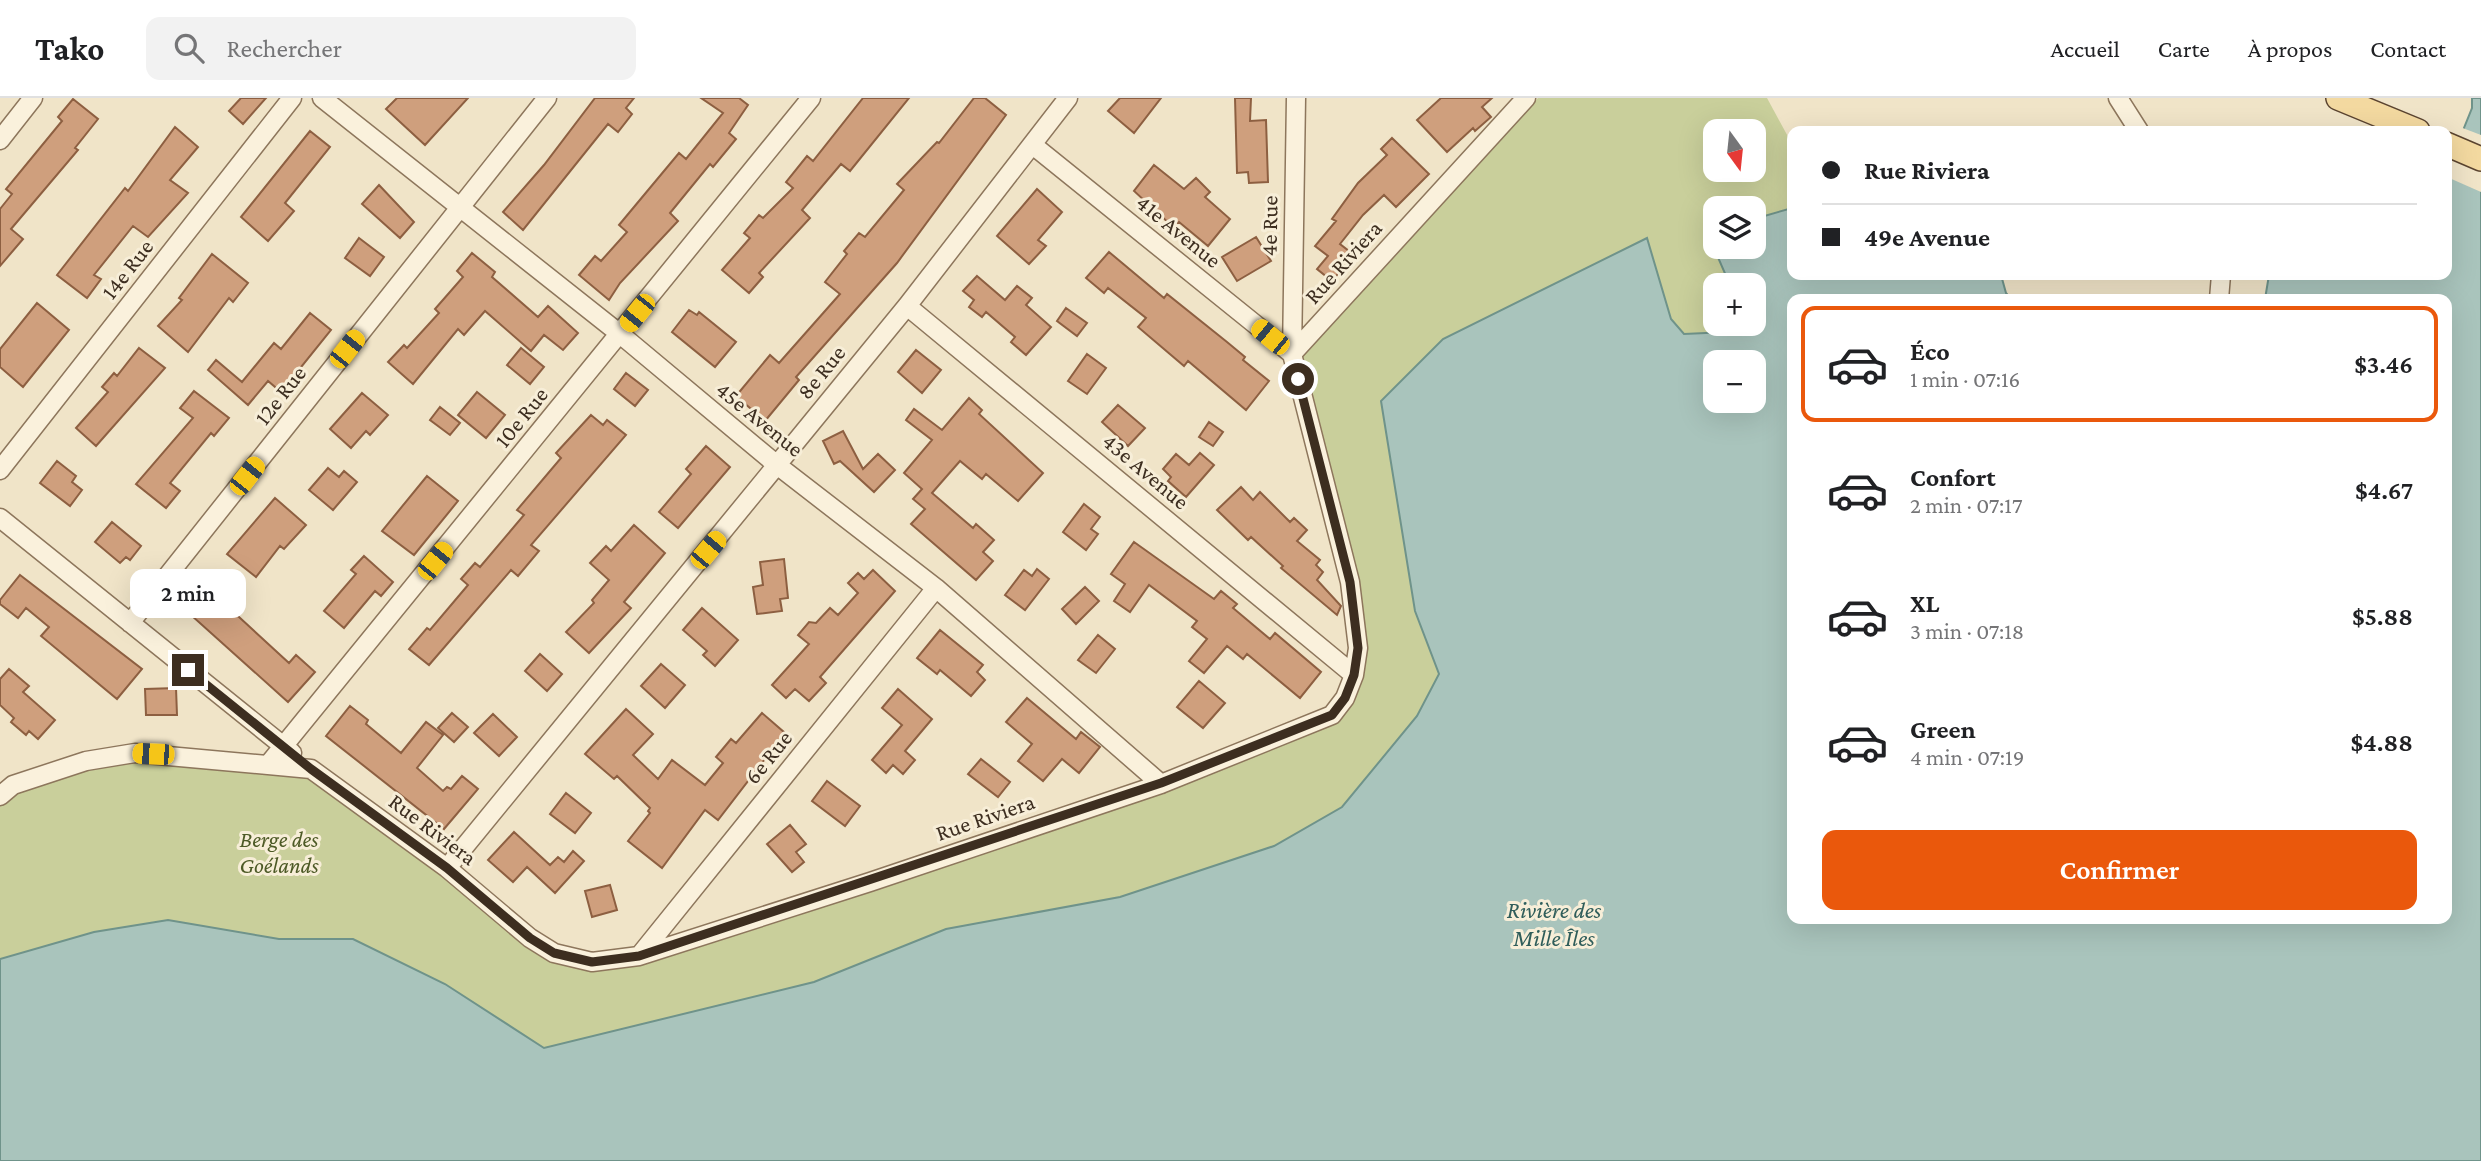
<!DOCTYPE html>
<html lang="fr">
<meta charset="utf-8">
<style>
body{margin:0;font-family:"Crimson Pro",serif;background:#f2f2f2;color:#202124;height:100vh;display:flex;flex-direction:column;font-size:26px;white-space:nowrap}
*{box-sizing:border-box;margin:0}
p{font-size:23px;color:#757577}
.icon{flex:none;width:38px;height:38px;fill:none;stroke:currentColor;stroke-width:2;stroke-linecap:round;stroke-linejoin:round}
.map{position:relative;flex:1;overflow:hidden}
.sheet{position:absolute;left:1787px;top:196px;width:665px;height:630px;display:flex;flex-direction:column;background:#fff;border-radius:14px;box-shadow:0 7px 28px #0002}
.sheet>*{flex:none}
.hud{position:absolute;left:1787px;top:28px;width:665px;height:154px;border-radius:14px;box-shadow:0 7px 28px #0002;display:grid;align-content:center;height:154px;padding:0 35px;background:#fff}
.needle{width:46px;rotate:165deg}
.tools{position:absolute;left:1703px;top:21px;display:grid;gap:14px}
.tools a{display:grid;place-items:center;width:63px;height:63px;border-radius:14px;background:#fff;box-shadow:0 7px 28px #0002;font-size:35px}
.end{position:absolute;width:32px;height:32px;margin:-16px;border:9px solid #3d2e20;background:#fff;box-shadow:0 0 0 4px #fff}
.from{border-radius:50%}
.bubble{position:absolute;height:49px;border-radius:14px;background:#fff;box-shadow:0 7px 28px #0002;font-size:23px;font-weight:600;line-height:49px;text-align:center}
.car{position:absolute;width:21px;height:42px;margin:-21px -10px;border-radius:9px;box-shadow:0 0 5px 2px #0007;background:linear-gradient(#f5c518 24%,#345 0 40%,#f5c518 0 76%,#345 0 86%,#f5c518 0)}
.hud b{display:flex;align-items:center;gap:24px;height:66px;font-size:26px}
.hud b+b{border-top:2px solid #e0e0e0}
.hud i{width:18px;height:18px;background:#202124}
ul{padding:12px 0 0;list-style:none}
li{display:flex;align-items:center;gap:21px;height:116px;margin:0 14px 10px;padding:0 21px;border:4px solid transparent;border-radius:14px}
li div{flex:1}
li b{display:block;font-size:26px}
li em{font-style:normal;font-weight:600}
li.current{border-color:#ea580c}
li>.icon{width:63px;height:63px;stroke-width:1.5}
.action{display:flex;gap:14px;margin-top:auto;padding:14px 35px}
.action a{flex:1;height:80px;border-radius:14px;background:#ea580c;color:#fff;font-size:28px;font-weight:600;line-height:80px;text-align:center}
header{display:flex;align-items:center;gap:42px;box-sizing:border-box;height:98px;padding:0 35px;background:#fff;border-bottom:2px solid #e0e0e0}
header strong{font-size:33px}
nav{display:flex;gap:38px;margin-inline-start:auto;font-size:24px}
.search{width:490px;height:63px;background:#f2f2f2;display:flex;align-items:center;gap:18px;box-sizing:border-box;padding:0 24px;border-radius:14px;color:#757577;font-size:26px}
.map>svg:first-child{display:block}
</style>
<header>
<strong>Tako</strong>
<div class="search"><svg class="icon" aria-label="search" viewBox="0 0 24 24"><circle cx="10" cy="10" r="6"/><path d="M15 15l6 6"/></svg>Rechercher</div>
<nav><a>Accueil</a><a>Carte</a><a>À propos</a><a>Contact</a></nav>
</header>
<div class="map">
<svg width="2481" height="1063" viewBox="0 0 2481 1063">
<rect width="100%" height="100%" fill="#f0e4c8"/>
<path fill="#c9cf9b" fill-rule="evenodd" d="M1538 0H1767L1792 46V110L1754 121V110H1715V132L1708 134 1730 187H1715V226H1738L1728 234 1684 236 1671 221 1647 141 1415 513 1439 576 1417 618 1342 709 1274 748 1120 799 946 831 814 884 544 950 445 886 352 841H279L168 822 94 834 0 861V698L135 655 311 671 447 770 521 845 559 861 632 863 1333 618 1358 550 1292 256ZM1715 33H1754V72H1715Z"/>
<path fill="#a9c4bc" stroke="#6f938a" stroke-width="2" fill-rule="evenodd" d="M2472 0H2481V1063H0V861L94 834 168 822 279 841H353L445 886 544 950 814 884 946 831 1120 799 1274 748 1342 709 1417 618 1439 576 1415 513 1381 303 1443 241 1647 140 1671 221 1684 236 1728 234 1738 226H1754V187H1730L1707 134 1715 132V149H1754V121L1792 110V177H2001L2006 195 2011 201H1792V821H2446V201H2265L2269 177H2446L2447 72 2472 10ZM1715 264H1754V303H1715Z"/>
<path fill="#f0e4c8" d="M2460 29 2481 37V94L2447 79 2446 62Z"/>
<path fill="#cf9f7d" stroke="#8d5f41" stroke-width="2" d="M241 0H266L243 26 229 13Z
M397 0H468L425 47 386 11Z
M595 0H634L626 10 632 16 618 34 608 26 523 132 503 114 544 67Z
M701 0H739L748 7 729 35 736 41 713 69 710 66 670 115 678 123 620 185 609 202 579 177 595 158 601 163 627 134 619 127 679 55 686 61 723 15Z
M863 0H909L850 73 841 66 802 112 810 120 759 175 763 179 749 195 722 172 750 140 744 135 759 117 763 120 793 90 786 84 807 58 813 63Z
M974 0H985L1006 17 897 165 796 279 799 282 765 323 736 298 770 257 779 265 840 196 825 184 847 156 844 153 859 135 865 139 904 92 897 86 937 44 939 45Z
M1120 0H1161L1134 35 1108 13Z
M1235 0H1251L1250 23 1266 22 1268 84 1249 85 1248 74 1237 75Z
M1441 0H1492L1482 9 1491 19 1475 33 1473 30 1447 54 1417 22Z
M73 1 98 21 75 50 78 52 11 131 23 141 0 168V111L12 96 6 91 62 23 58 19Z
M175 29 198 49 170 82 188 95 148 139 133 128 94 177 101 181 87 200 57 177 125 90 128 93Z
M310 33 330 49 285 105 294 113 268 143 241 119Z
M1392 40 1429 76 1396 109 1384 97 1363 117 1340 146 1354 157 1332 183 1317 171 1328 158 1315 148 1336 123 1332 121 1358 85 1387 57 1381 51Z
M1154 67 1184 91 1196 80 1210 94 1205 99 1230 121 1208 148 1179 124 1173 129 1134 93Z
M379 87 414 124 400 140 362 106Z
M1037 91 1062 114 1038 142 1046 148 1029 166 997 138Z
M1256 139 1271 163 1237 183 1222 159Z
M359 140 384 159 370 178 345 160Z
M1109 154 1164 200 1167 196 1227 244 1245 259 1243 262 1269 283 1246 312 1188 263 1184 268 1138 229 1146 220 1108 190 1104 195 1086 180Z
M472 155 495 174 492 179 538 219 548 208 578 235 563 252 544 237 531 253 485 213 464 237 458 231 413 286 388 264 404 247 407 250 439 215 435 211 463 179 457 173Z
M212 156 248 185 233 204 229 200 188 254 158 228 182 202 179 200Z
M977 178 1005 202 1017 188 1032 200 1026 207 1051 229 1026 257 1011 244 1015 239 986 214 982 219 969 209 974 202 963 193Z
M37 205 69 232 23 289 0 269V251Z
M1066 210 1087 225 1077 238 1057 223Z
M689 212 697 217 699 214 736 244 715 269 672 234Z
M310 215 331 232 281 294 268 283 248 307 208 272 216 262 242 284 274 245 281 251Z
M139 250 165 270 96 348 76 330 108 294 102 289 114 275 117 278Z
M521 250 544 269 530 286 507 267Z
M916 252 941 272 922 295 898 274Z
M1087 256 1106 270 1087 296 1068 283Z
M626 275 648 292 635 308 614 291Z
M194 293 229 320 214 338 211 335 170 385 180 393 166 410 136 386 193 320 180 310Z
M477 294 505 317 486 340 458 317Z
M362 295 388 317 370 337 366 333 351 350 330 331Z
M969 300 982 312 979 316 1043 375 1018 403 986 376 982 381 960 363 932 395 973 430 976 426 994 442 983 454 993 463 976 482 911 426 925 411 913 401 922 391 904 375 932 342 906 322 914 311 942 332Z
M1118 307 1145 330 1128 348 1102 324Z
M440 309 460 325 450 337 430 322Z
M591 317 603 327 607 322 626 337 531 447 539 453 518 478 511 472 429 567 409 551 427 530 430 532 468 487 461 481 475 465 480 469 524 417 517 412 561 360 556 355Z
M1209 324 1223 334 1213 348 1199 339Z
M843 333 863 371 878 356 895 372 874 394 840 363 834 366 823 343Z
M706 348 730 369 678 430 659 414 691 376 686 371Z
M1200 355 1214 367 1186 399 1168 383 1171 379 1163 371 1176 356 1189 367Z
M57 363 76 378 72 384 82 392 70 408 40 385Z
M328 370 339 379 344 373 357 384 333 412 309 392Z
M427 378 458 403 414 457 382 433Z
M1241 389 1253 402 1260 394 1290 424 1294 420 1307 432 1297 443 1320 462 1316 467 1323 474 1317 482 1341 508 1337 517 1281 470 1283 468 1251 439 1248 442 1217 412Z
M275 400 306 427 284 451 280 448 256 479 227 456Z
M1084 406 1100 419 1091 431 1098 436 1086 452 1063 434Z
M112 424 141 448 130 462 126 459 120 465 95 444Z
M634 427 665 455 624 504 631 510 589 555 566 534 594 505 592 502 609 482 590 465 606 448 611 453Z
M1134 444 1214 501 1221 493 1237 506 1233 510 1270 541 1275 535 1321 574 1300 600 1247 556 1243 561 1227 548 1204 575 1189 563 1207 541 1192 529 1197 523 1149 487 1130 514 1114 503 1125 486 1111 476Z
M364 458 393 484 381 498 375 493 344 530 324 513 356 476 351 472Z
M784 461 788 500 780 501 782 513 757 516 753 489 763 487 760 464Z
M1037 471 1049 481 1025 512 1005 497 1024 472 1032 478Z
M873 472 895 493 820 579 826 585 809 603 795 591 786 600 772 587 809 546 798 537 809 524 816 525 830 510 838 517 858 495 848 485 858 475 864 481Z
M20 477 142 571 117 601 41 538 49 529 26 510 18 520 0 506V502Z
M202 485 289 565 296 557 315 574 288 604 182 509Z
M1085 489 1099 503 1076 526 1062 511Z
M702 510 738 542 715 568 703 557 707 553 683 532Z
M940 532 983 567 977 574 985 582 971 598 940 572 937 576 917 560Z
M1098 537 1115 551 1096 575 1078 562Z
M540 556 562 576 547 593 525 573Z
M661 566 685 587 665 610 641 588Z
M9 571 29 588 23 594 55 622 38 641 29 633 26 637 11 624 14 620 0 607V581Z
M1199 583 1225 605 1203 630 1177 609Z
M176 590 177 617H146L145 591Z
M898 591 932 621 905 653 915 662 903 676 893 667 886 675 872 662 902 627 882 610Z
M1027 600 1076 641 1081 634 1100 649 1079 675 1062 661 1043 683 1018 663 1032 646 1006 624Z
M350 608 368 622 366 626 401 655 426 624 443 637 417 670 443 693 447 689 451 691 462 678 478 691 444 731 326 638Z
M626 611 653 636 633 657 658 681 672 662 705 687 723 665 716 659 731 641 736 645 762 615 785 635 718 722 705 712 662 770 628 743 650 715 648 713 650 710 617 678 614 681 585 656Z
M452 615 468 629 454 644 438 630Z
M493 616 517 639 499 658 474 635Z
M981 661 1010 684 998 699 968 676Z
M827 683 860 708 845 728 812 703Z
M566 695 591 715 575 735 550 716Z
M790 727 806 746 796 754 804 764 792 774 767 746Z
M514 734 550 767 558 759 564 764 573 753 584 763 555 795 527 769 513 784 488 762Z
M610 787 617 812 592 819 585 793Z"/>
<g fill="none" stroke-linecap="round" stroke-linejoin="round">
<g stroke="#8d765c" stroke-width="21">
<path id="minor" d="M322 0 620 236 777 367 936 490 1161 686
M2118 0 2139 33
M0 42 33 0
M1034 48 1292 256
M2219 201 2221 177
M907 208 1354 577
M1292 256 1296 0
M0 372 292 0
M0 420 292 655
M130 525 547 0
M268 667 811 0
M0 698 13 687 86 663 135 655 311 671 447 770 530 840 554 855 592 864 639 858 870 784 1161 686 1332 617 1345 600 1354 577 1358 550 1350 484 1292 256 1526 0
M447 770 907 208 1068 0
M640 857 936 490"/>
</g>
<g stroke="#5b4430" stroke-width="26">
<path id="major" d="M2338 0 2418 33
M2446 46 2481 61"/>
</g>
<use href="#minor" stroke="#faf1dc" stroke-width="18"/>
<use href="#major" stroke="#f3d9a0" stroke-width="23"/>
</g>
<g fill="none" stroke-linecap="round" stroke-linejoin="round">
<path stroke="#3d2e20" stroke-width="9" d="M188 572 311 671 447 770 530 840 554 855 592 864 639 858 1161 685 1332 617 1345 600 1354 577 1358 550 1350 484 1298 281"/>
</g>
<g text-anchor="middle" stroke-width="6" stroke-linejoin="round" paint-order="stroke">
<g font-size="23" fill="#3d2e20" stroke="#f7eed8">
<text transform="translate(1269 128) rotate(-89)" y="8">4e Rue</text>
<text transform="translate(1179 133) rotate(39)" y="8">41e Avenue</text>
<text transform="translate(1343 164) rotate(-48)" y="8">Rue Riviera</text>
<text transform="translate(127 171) rotate(-52)" y="8">14e Rue</text>
<text transform="translate(821 274) rotate(-51)" y="8">8e Rue</text>
<text transform="translate(280 297) rotate(-52)" y="8">12e Rue</text>
<text transform="translate(521 319) rotate(-51)" y="8">10e Rue</text>
<text transform="translate(760 321) rotate(39)" y="8">45e Avenue</text>
<text transform="translate(1146 373) rotate(40)" y="8">43e Avenue</text>
<text transform="translate(768 659) rotate(-51)" y="8">6e Rue</text>
<text transform="translate(985 719) rotate(-19)" y="8">Rue Riviera</text>
<text transform="translate(433 731) rotate(37)" y="8">Rue Riviera</text>
</g>
<g font-size="23" font-style="italic" fill="#4d5a26" stroke="#f7eed8">
<text x="279" y="749">Berge des<tspan x="279" dy="26">Goélands</tspan></text>
</g>
<g font-size="24" font-style="italic" fill="#2f5d5a" stroke="#f7eed8">
<text x="1554" y="820">Rivière des<tspan x="1554" dy="28">Mille Îles</tspan></text>
</g>
</g>
</svg>
<div class="tools">
<a><svg class="needle" viewBox="-14 -14 28 28"><path d="M0-13l5 13h-10z" fill="#e53935"/><path d="M0 13l5-13h-10z" fill="#757577"/></svg></a>
<a><svg class="icon" aria-label="layers" viewBox="0 0 24 24"><path d="M12 4l9 5-9 5-9-5zM3 14l9 5 9-5"/></svg></a>
<a>+</a>
<a>−</a>
</div>
<i class="end from" style="left:1298px;top:281px"></i>
<i class="end" style="left:188px;top:572px"></i>
<div class="bubble" style="left:130px;top:471px;width:116px">2 min</div>
<i class="car" style="left:637px;top:215px;rotate:219deg"></i>
<i class="car" style="left:1270px;top:239px;rotate:309deg"></i>
<i class="car" style="left:347px;top:251px;rotate:38deg"></i>
<i class="car" style="left:247px;top:378px;rotate:38deg"></i>
<i class="car" style="left:708px;top:452px;rotate:40deg"></i>
<i class="car" style="left:435px;top:463px;rotate:39deg"></i>
<i class="car" style="left:153px;top:656px;rotate:272deg"></i>
<div class="hud">
<b><i class="from"></i>Rue Riviera</b>
<b><i></i>49e Avenue</b>
</div>
<section class="sheet">
<ul>
<li class="current"><svg class="icon" aria-label="car" viewBox="0 0 24 24"><path d="M5 17H2v-5l4-1 3-4h7l3 4 3 1v5h-3M9 17h6M6 11h13"/><circle cx="7" cy="17" r="2"/><circle cx="17" cy="17" r="2"/></svg><div><b>Éco</b><p>1 min · 07:16</p></div><em>$3.46</em></li>
<li><svg class="icon" aria-label="car" viewBox="0 0 24 24"><path d="M5 17H2v-5l4-1 3-4h7l3 4 3 1v5h-3M9 17h6M6 11h13"/><circle cx="7" cy="17" r="2"/><circle cx="17" cy="17" r="2"/></svg><div><b>Confort</b><p>2 min · 07:17</p></div><em>$4.67</em></li>
<li><svg class="icon" aria-label="car" viewBox="0 0 24 24"><path d="M5 17H2v-5l4-1 3-4h7l3 4 3 1v5h-3M9 17h6M6 11h13"/><circle cx="7" cy="17" r="2"/><circle cx="17" cy="17" r="2"/></svg><div><b>XL</b><p>3 min · 07:18</p></div><em>$5.88</em></li>
<li><svg class="icon" aria-label="car" viewBox="0 0 24 24"><path d="M5 17H2v-5l4-1 3-4h7l3 4 3 1v5h-3M9 17h6M6 11h13"/><circle cx="7" cy="17" r="2"/><circle cx="17" cy="17" r="2"/></svg><div><b>Green</b><p>4 min · 07:19</p></div><em>$4.88</em></li>
</ul>
<div class="action"><a>Confirmer</a></div>
</section>
</div>
